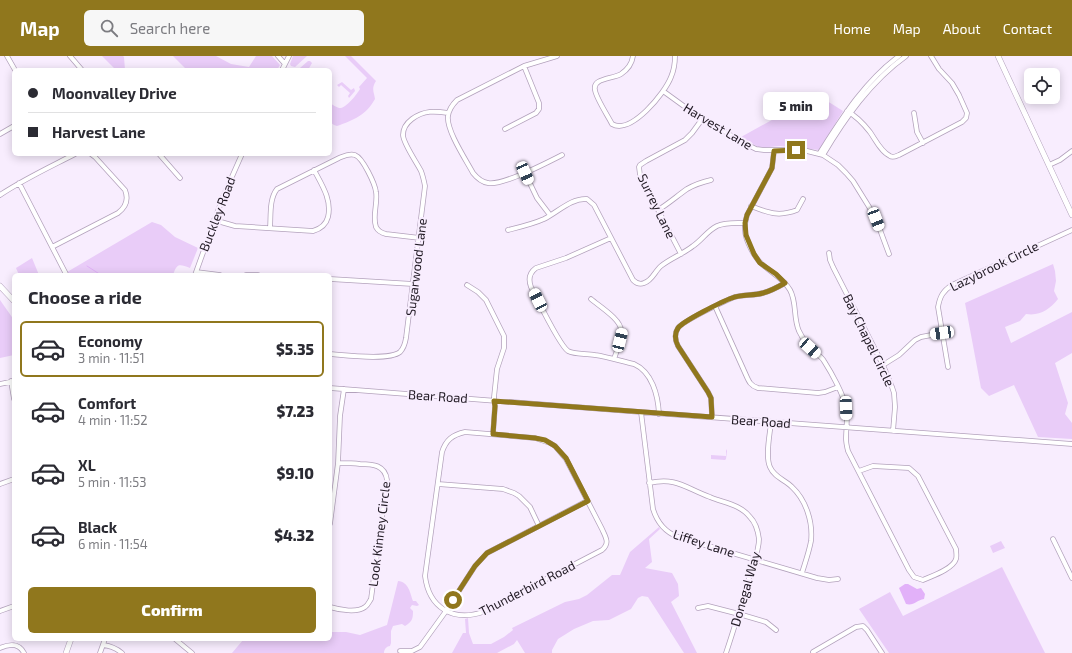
<!DOCTYPE html>
<meta charset="utf-8">
<style>
body{margin:0;font-family:"Exo 2",sans-serif;background:#f7f7f7;color:#2b2b33;height:100vh;display:flex;flex-direction:column;font-size:15px;white-space:nowrap}
*{box-sizing:border-box;margin:0}
p{font-size:13px;color:#7c7c81}
.icon{flex:none;width:22px;height:22px;fill:none;stroke:currentColor;stroke-width:2;stroke-linecap:round;stroke-linejoin:round}
.map{position:relative;flex:1;overflow:hidden}
.side{position:absolute;left:12px;top:217px;width:320px;height:368px;display:flex;flex-direction:column;background:#fff;border-radius:6px;box-shadow:0 2px 10px #0003}
.side>*{flex:none}
.top-card{position:absolute;left:12px;top:12px;width:320px;height:88px;border-radius:6px;box-shadow:0 2px 10px #0003;display:grid;align-content:center;height:88px;padding:0 16px;background:#fff}
.controls{position:absolute;left:1024px;top:12px;display:grid;gap:8px}
.controls a{display:grid;place-items:center;width:36px;height:36px;border-radius:6px;background:#fff;box-shadow:0 2px 10px #0003;font-size:20px}
.end{position:absolute;width:18px;height:18px;margin:-9px;border:5px solid #90771d;background:#fff;box-shadow:0 0 0 2px #fff}
.from{border-radius:50%}
.bubble{position:absolute;height:28px;border-radius:6px;background:#fff;box-shadow:0 2px 10px #0003;font-size:13px;font-weight:800;line-height:28px;text-align:center}
.car{position:absolute;width:12px;height:24px;margin:-12px -6px;border-radius:5px;box-shadow:0 0 3px 1px #0007;background:linear-gradient(#fff 24%,#345 0 40%,#fff 0 76%,#345 0 86%,#fff 0)}
.top-card b{display:flex;align-items:center;gap:14px;height:38px;font-size:15px}
.top-card b+b{border-top:1px solid #e1e1e2}
.top-card i{width:10px;height:10px;background:#2b2b33}
ul{padding:0;list-style:none}
li{display:flex;align-items:center;gap:12px;height:56px;margin:0 8px 6px;padding:0 8px;border:2px solid transparent;border-radius:6px}
li div{flex:1}
li b{display:block;font-size:15px}
li em{font-style:normal;font-weight:800}
li.active{border-color:#90771d}
li>.icon{width:36px;height:36px;stroke-width:1.5}
h2{padding:0 16px;font-size:18px;line-height:48px}
.action{display:flex;gap:8px;margin-top:auto;padding:8px 16px}
.action a{flex:1;height:46px;border-radius:6px;background:#90771d;color:#fff;font-size:16px;font-weight:800;line-height:46px;text-align:center}
header{display:flex;align-items:center;gap:24px;box-sizing:border-box;height:56px;padding:0 20px;background:#90771d;color:#fff}
header strong{font-size:19px}
nav{display:flex;gap:22px;margin-inline-start:auto;font-size:14px}
.search{width:280px;height:36px;background:#f7f7f7;display:flex;align-items:center;gap:10px;box-sizing:border-box;padding:0 14px;border-radius:6px;color:#7c7c81;font-size:15px}
.map>svg:first-child{display:block}
</style>
<header>
<strong>Map</strong>
<div class="search"><svg class="icon" aria-label="search" viewBox="0 0 24 24"><circle cx="10" cy="10" r="6"/><path d="M15 15l6 6"/></svg>Search here</div>
<nav><a>Home</a><a>Map</a><a>About</a><a>Contact</a></nav>
</header>
<div class="map">
<svg width="1072" height="597" viewBox="0 0 1072 597">
<rect width="100%" height="100%" fill="#f8edfe"/>
<path fill="#e9ccf8" d="M102 0H123L124 1 125 14H116Z
M173 0H216L231 8 249 11 256 0H272L280 9 277 14H187Z
M293 0H307L295 11 291 10 290 8Z
M345 0H351L376 25C371 33 374 35 375 43 366 59 354 64 337 70L334 69 330 66V47C333 49 336 51 339 52 346 53 357 38 360 33L359 31 367 22Z
M308 5H310L312 7 308 14H300V12Z
M342 26 351 34 354 32 355 35 349 42 348 40 350 37 341 29 339 31 337 29Z
M824 43 843 55 819 94 780 90 760 92 741 81 797 50Z
M152 166 161 169 175 181 198 192 190 212C179 208 177 207 173 219H62Z
M32 202 39 219H19L16 212Z
M1053 208 1055 215 1056 225 1054 235 1058 243C1049 254 1040 260 1026 258L1020 265 1005 271 1011 287 1072 256V297L1055 307 1068 347 1065 358 1072 367V383L1038 381 1014 329 989 340 981 332 965 247Z
M0 244 14 264V299L0 302Z
M726 393 727 395 726 403 725 404 711 403V399L726 400Z
M659 471 660 473 649 483 652 506 645 512 672 517 678 528 679 540 671 546 697 597H684L648 541 642 540 638 542 631 553 609 564 593 565 574 573 558 583 552 594V597H525L517 584 514 588 497 597H452L463 577H466L465 563 468 562 469 577 473 588H491L504 581 513 574 512 572 565 546 579 543 587 539 612 519H620L630 496Z
M1001 485 1005 492 993 497 990 490Z
M1002 511 1045 597H889L859 553 890 536 903 560Z
M398 525C409 526 410 537 413 545H416L419 549 417 550 412 549 410 552 413 555C413 563 412 566 405 570L402 568 393 570 391 575V587L390 590C387 590 384 593 384 597H232L243 584 247 585 257 583H330V576H346L360 579 387 569Z"/>
<path fill="#e2b1f9" d="M905 528H908L917 533 921 532 925 538 924 543C917 544 914 550 906 548L899 532Z"/>
<g fill="none" stroke-linecap="round" stroke-linejoin="round">
<path stroke="#e2b1f9" stroke-width="1" d="M87 210 101 219"/>
<g stroke="#b3a2bc" stroke-width="5.5">
<path id="minor" d="M7 0 15 14
M70 0 82 14
M278 0 285 8
M557 0 524 10 457 44C453 48 449 53 448 60 446 74 466 104 473 117 477 122 481 126 488 127 503 130 548 106 562 99
M633 0C632 7 627 14 621 18 613 23 592 22 595 34 596 42 608 60 612 68 631 79 665 37 671 21 674 14 675 8 675 0
M282 14 289 0
M663 35 692 56 708 65 740 85 756 93 764 94H796L807 95 823 99 838 109 846 117 853 125 871 154 876 163 889 198
M847 55C856 60 863 67 870 76 875 83 881 96 890 100 893 102 896 100 899 99L962 66 966 62 967 57 959 39 952 27 939 13 931 0
M914 57 917 76 923 87
M505 73 536 57 539 53V47L524 10
M0 78 14 70
M774 95 772 112 747 159C746 164 744 169 745 174 745 184 755 203 763 209 773 218 783 222 790 234 797 246 793 262 799 275 802 281 806 288 811 293 815 297 821 300 824 305 831 316 844 339 846 352 848 362 846 373 846 383 846 387 847 391 848 395L909 514 914 521 923 524C932 520 953 513 956 503 957 500 956 496 956 493L918 420 909 412 873 410 859 415
M159 98 180 122
M819 98C842 62 864 26 899 0
M823 99C845 62 871 25 906 0
M1049 109 1060 104 1072 95
M525 117 537 142 550 159
M19 127 66 218
M0 139C24 123 50 111 75 98
M751 150C768 157 779 161 797 154L803 143
M658 154C668 148 677 140 687 133 694 129 702 126 711 124
M214 164 235 170 313 175C320 173 326 169 328 161 332 144 322 129 314 114
M270 172C271 160 269 143 277 133L339 102C344 100 349 97 355 99 363 102 375 128 376 136 378 147 372 160 376 171 378 175 382 177 386 178L420 182
M508 174C520 171 533 168 544 163 558 156 571 142 587 143L594 149 633 224C636 227 639 229 644 227 652 225 655 215 661 210 671 202 683 198 693 190 702 184 707 175 717 170 726 166 735 167 745 167
M611 182 566 202 536 212C529 217 528 223 531 231 537 242 559 289 568 295 576 299 586 297 595 299 608 301 621 305 634 308 652 316 658 339 659 358
M52 191 118 157C126 151 129 144 125 134L95 101 91 98
M829 197 830 204 833 211 883 309 892 331 894 337 895 351 893 375
M681 198 640 119 639 111 640 109 646 105 685 84 692 77 703 62
M196 216 220 219
M195 219 223 141 242 98
M246 219H258
M330 223 413 228
M467 229 478 236 486 244 504 280V292L497 313 494 341 495 350 493 378
M591 243C599 250 622 264 621 275 621 284 617 295 614 303
M715 250 746 319C749 326 751 330 758 332L818 337 825 336 838 331
M330 298C344 299 389 305 400 296 404 292 405 288 406 282L425 130C424 125 423 120 421 115 417 107 403 87 403 79 403 72 408 66 412 63 424 54 435 55 448 57
M883 309 899 299 915 284 921 281 942 277
M948 311 938 251C940 240 943 235 952 229L1072 174
M11 325 14 343
M0 328 14 325
M330 332 641 356 1072 388
M641 356 653 453C657 466 665 476 678 481L817 522 829 524 838 523
M712 361 711 342 708 336 678 290C675 284 674 278 678 272 683 265 723 246 732 242 742 238 753 240 763 237 771 235 778 231 785 227
M771 366C770 378 765 400 770 411 774 421 785 424 792 431 806 444 813 466 811 485 809 496 805 507 802 517
M465 376 535 382 550 387 555 390 566 403 602 473C606 482 610 487 602 494L483 556C453 566 429 552 425 520L442 396C446 384 452 379 465 376Z
M649 427C677 421 685 432 710 441 724 447 740 448 750 461 755 466 758 475 759 483 759 494 754 505 751 515 743 543 735 570 726 597
M0 428 14 423
M438 428 503 433 514 437 519 440 530 451 539 470
M330 468 338 407 340 360 344 333
M1053 483 1072 522
M330 551C340 554 357 557 365 551 368 549 369 546 371 543L387 424C385 409 373 408 360 408 353 407 345 407 338 407
M698 552 708 550 739 558 766 566 776 574
M0 555 14 550
M175 583 192 597
M103 589C111 590 116 592 122 597
M0 592C9 588 19 587 24 597
M400 595H412L420 591 446 555 475 510 487 497 587 445
M100 597 105 583
M814 597 813 596 856 571 863 570 867 574 882 597"/>
</g>
<g stroke="#b3a2bc" stroke-width="6">
<path id="major" d="M998 0 1072 159
M0 230 14 245
M66 597 71 583"/>
</g>
<use href="#minor" stroke="#fff" stroke-width="4"/>
<use href="#major" stroke="#fff" stroke-width="5"/>
</g>
<g fill="none" stroke-linecap="round" stroke-linejoin="round">
<path stroke="#90771d" stroke-width="5" d="M453 544 475 510 487 497 588 445 566 402 555 390 545 384 535 382 493 378 495 350 494 345 712 361 711 342 708 336 678 290C675 284 674 278 678 272 683 265 723 245 732 242 742 238 753 240 763 237 771 235 778 231 785 227L776 218 760 207 754 198 746 179 745 167 747 159 772 112 774 95 796 94"/>
</g>
<g text-anchor="middle" stroke-width="4" stroke-linejoin="round" paint-order="stroke">
<g font-size="13" fill="#211a24" stroke="#f8edfe">
<text transform="translate(718 70) rotate(31)" y="5">Harvest Lane</text>
<text transform="translate(657 150) rotate(64)" y="5">Surrey Lane</text>
<text transform="translate(217 158) rotate(-69)" y="5">Buckley Road</text>
<text transform="translate(994 210) rotate(-26)" y="5">Lazybrook Circle</text>
<text transform="translate(416 211) rotate(-83)" y="5">Sugarwood Lane</text>
<text transform="translate(869 284) rotate(64)" y="5">Bay Chapel Circle</text>
<text transform="translate(438 340) rotate(4)" y="5">Bear Road</text>
<text transform="translate(761 365) rotate(4)" y="5">Bear Road</text>
<text transform="translate(379 478) rotate(-83)" y="5">Look Kinney Circle</text>
<text transform="translate(704 487) rotate(18)" y="5">Liffey Lane</text>
<text transform="translate(527 532) rotate(-27)" y="5">Thunderbird Road</text>
<text transform="translate(745 533) rotate(-74)" y="5">Donegal Way</text>
</g>
</g>
</svg>
<div class="controls">
<a><svg class="icon" aria-label="locate" viewBox="0 0 24 24"><circle cx="12" cy="12" r="6"/><path d="M12 2v4M12 18v4M2 12h4M18 12h4"/></svg></a>
</div>
<i class="end from" style="left:453px;top:544px"></i>
<i class="end" style="left:796px;top:94px"></i>
<div class="bubble" style="left:763px;top:36px;width:66px">5 min</div>
<i class="car" style="left:525px;top:117px;rotate:156deg"></i>
<i class="car" style="left:876px;top:163px;rotate:159deg"></i>
<i class="car" style="left:538px;top:244px;rotate:333deg"></i>
<i class="car" style="left:942px;top:277px;rotate:262deg"></i>
<i class="car" style="left:620px;top:284px;rotate:14deg"></i>
<i class="car" style="left:810px;top:292px;rotate:132deg"></i>
<i class="car" style="left:846px;top:352px;rotate:178deg"></i>
<div class="top-card">
<b><i class="from"></i>Moonvalley Drive</b>
<b><i></i>Harvest Lane</b>
</div>
<section class="side">
<h2>Choose a ride</h2>
<ul>
<li class="active"><svg class="icon" aria-label="car" viewBox="0 0 24 24"><path d="M5 17H2v-5l4-1 3-4h7l3 4 3 1v5h-3M9 17h6M6 11h13"/><circle cx="7" cy="17" r="2"/><circle cx="17" cy="17" r="2"/></svg><div><b>Economy</b><p>3 min · 11:51</p></div><em>$5.35</em></li>
<li><svg class="icon" aria-label="car" viewBox="0 0 24 24"><path d="M5 17H2v-5l4-1 3-4h7l3 4 3 1v5h-3M9 17h6M6 11h13"/><circle cx="7" cy="17" r="2"/><circle cx="17" cy="17" r="2"/></svg><div><b>Comfort</b><p>4 min · 11:52</p></div><em>$7.23</em></li>
<li><svg class="icon" aria-label="car" viewBox="0 0 24 24"><path d="M5 17H2v-5l4-1 3-4h7l3 4 3 1v5h-3M9 17h6M6 11h13"/><circle cx="7" cy="17" r="2"/><circle cx="17" cy="17" r="2"/></svg><div><b>XL</b><p>5 min · 11:53</p></div><em>$9.10</em></li>
<li><svg class="icon" aria-label="car" viewBox="0 0 24 24"><path d="M5 17H2v-5l4-1 3-4h7l3 4 3 1v5h-3M9 17h6M6 11h13"/><circle cx="7" cy="17" r="2"/><circle cx="17" cy="17" r="2"/></svg><div><b>Black</b><p>6 min · 11:54</p></div><em>$4.32</em></li>
</ul>
<div class="action"><a>Confirm</a></div>
</section>
</div>
